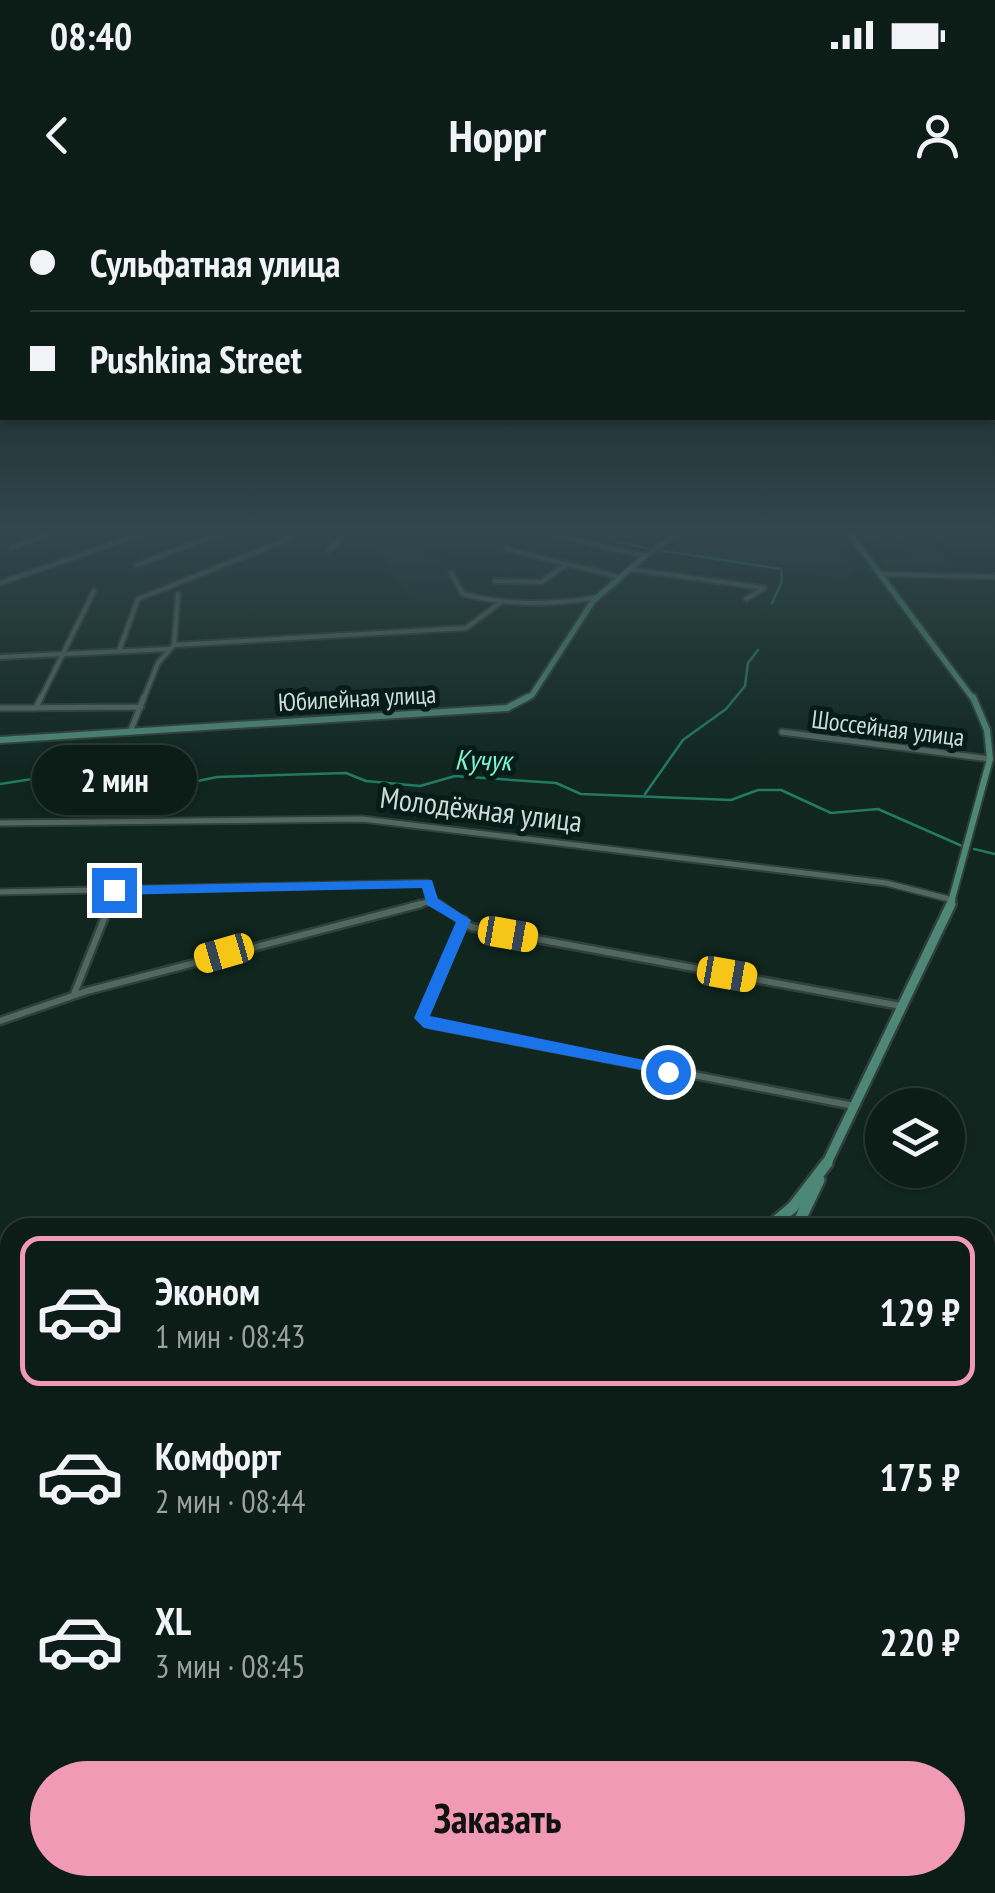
<!DOCTYPE html>
<html lang="ru">
<meta charset="utf-8">
<style>
body{margin:0;font-family:"PT Sans Narrow",sans-serif;background:#1a2924;color:#f1f3f6;height:100vh;display:flex;flex-direction:column;font-size:38px;white-space:nowrap}
*{box-sizing:border-box;margin:0}
p{font-size:32px;color:#9aa1a1}
.icon{flex:none;width:55px;height:55px;fill:none;stroke:currentColor;stroke-width:2;stroke-linecap:round;stroke-linejoin:round}
.map{position:relative;flex:1;overflow:hidden}
.drawer{position:absolute;left:0px;top:1018px;width:995px;height:678px;display:flex;flex-direction:column;background:#0c1c17;border-radius:30px 30px 0 0;box-shadow:0 2px 8px #0004,0 0 0 2px #2c3a36}
.drawer>*{flex:none}
.top-card{position:absolute;left:0px;top:0px;width:995px;height:220px;box-shadow:0 2px 8px #0004,0 0 0 2px #2c3a36;display:grid;align-content:center;height:220px;padding:0 30px;background:#0c1c17}
.tools{position:absolute;left:865px;top:888px;display:grid;gap:20px}
.tools a{display:grid;place-items:center;width:100px;height:100px;border-radius:50%;background:#0c1c17;box-shadow:0 2px 8px #0004,0 0 0 2px #2c3a36;font-size:50px}
.end{position:absolute;width:45px;height:45px;margin:-22px;border:12px solid #1a73e8;background:#fff;box-shadow:0 0 0 5px #fff}
.from{border-radius:50%}
.bubble{position:absolute;height:70px;border-radius:35px;background:#0c1c17;box-shadow:0 2px 8px #0004,0 0 0 2px #2c3a36;font-size:32px;font-weight:700;line-height:70px;text-align:center}
.car{position:absolute;width:30px;height:60px;margin:-30px -15px;border-radius:12px;box-shadow:0 0 8px 2px #0007;background:linear-gradient(#f5c518 24%,#345 0 40%,#f5c518 0 76%,#345 0 86%,#f5c518 0)}
.top-card b{display:flex;align-items:center;gap:35px;height:95px;font-size:38px}
.top-card b+b{border-top:2px solid #2c3a36}
.top-card i{width:25px;height:25px;background:#f1f3f6}
ul{padding:18px 0 0;list-style:none}
li{display:flex;align-items:center;gap:30px;height:150px;margin:0 20px 15px;padding:0 10px;border:5px solid transparent;border-radius:20px}
li div{flex:1}
li b{display:block;font-size:38px}
li em{font-style:normal;font-weight:700}
li.active{border-color:#f09ab6}
li>.icon{width:90px;height:90px;stroke-width:1.5}
.button{display:flex;gap:20px;margin-top:auto;padding:20px 30px}
.button a{flex:1;height:115px;border-radius:60px;background:#f09ab6;color:#111;font-size:40px;font-weight:700;line-height:115px;text-align:center}
.status{display:flex;justify-content:space-between;align-items:center;height:70px;padding:0 50px;background:#0c1c17;direction:ltr}
.status svg{height:28px;fill:currentColor}
header{display:flex;justify-content:space-between;align-items:center;height:130px;padding:0 30px;background:#0c1c17;font-size:45px;font-weight:700}
.map>svg:first-child{display:block}
</style>
<div class="status"><b>08:40</b><svg viewBox="0 0 49 12"><path d="M0 12V9h3v3zM5 12V6h3v6zM10 12V3h3v9zM15 12V0h3v12zM26 1h20v11H26zM47 4h2v5h-2z"/></svg></div>
<header><svg class="icon" aria-label="back" viewBox="0 0 24 24"><path d="M15 5l-7 7 7 7"/></svg>Hoppr<svg class="icon" aria-label="person" viewBox="0 0 24 24"><circle cx="12" cy="8" r="4"/><path d="M4 21q1-7 8-7t8 7"/></svg></header>
<div class="map">
<svg width="995" height="1693" viewBox="0 0 995 1693">
<rect width="100%" height="100%" fill="#10261f"/>
<path fill="#113028" d="M681 334H819L825 345 838 349 856 364 851 377 842 378 664 349Z
M860 334H948L940 338 938 346 952 372 889 370 879 358 912 356 899 340 866 341Z
M399 344 461 366 455 402 414 399 397 383 382 352Z"/>
<path fill="#164e3f" d="M0 1472 10 1478V1685H56L52 1693H0Z"/>
<g fill="none" stroke-linecap="round" stroke-linejoin="round">
<path stroke="#227a63" stroke-width="2.5" d="M614 334 610 337 616 342 647 348
M658 350 781 369 782 381 772 403
M0 584 71 573 86 590 121 597 217 577 346 573 366 581 420 586 455 576 556 583 581 594 731 600 758 590H781L831 613 878 609 962 646
M645 594 683 540 726 509 745 486 748 463 758 450
M974 649 995 654"/>
<g stroke="#31403a" stroke-width="8">
<path id="street-far3" d="M551 334 645 356 676 334
M11 347 50 334
M507 349 619 377
M329 350 345 334
M137 365 219 334
M629 369 764 388 746 399
M451 373 463 394C509 406 552 405 598 397
M881 374 995 377
M495 381 541 382 566 365
M0 383 141 334
M174 445 466 428 501 402
M119 451 138 399 284 341 291 334
M0 457 169 449
M40 500 94 391
M143 500 158 463 174 445 178 394"/>
</g>
<g stroke="#31403a" stroke-width="9">
<path id="street-far2" d="M0 508 141 507
M36 508 41 497
M130 532 144 497
M782 532 990 559
M0 623 362 619 886 683 953 700
M0 692 427 683 432 701
M109 706 115 690
M411 706 432 701 443 706"/>
</g>
<g stroke="#31403a" stroke-width="11">
<path id="street-far1" d="M438 704 471 727 901 806
M464 720 422 817 430 824 854 906
M74 794 110 704
M0 821 87 791 421 704"/>
</g>
<g stroke="#31403a" stroke-width="15">
<path id="street" d="M0 1469 10 1475"/>
</g>
<g stroke="#31403a" stroke-width="9">
<path id="secondary-far4" d="M850 334 974 500
M523 500 532 495 593 401 645 356"/>
</g>
<g stroke="#31403a" stroke-width="10">
<path id="secondary-far3" d="M0 540 507 508 528 497
M950 706 990 559 987 530 973 497"/>
</g>
<g stroke="#31403a" stroke-width="14">
<path id="secondary-far2" d="M826 965 951 704"/>
</g>
<g stroke="#31403a" stroke-width="16">
<path id="secondary-far1" d="M768 1028 793 1007 827 963
M796 1028 819 980"/>
</g>
<g stroke="#31403a" stroke-width="19">
<path id="secondary" d="M0 1306 10 1312
M74 1693 78 1685
M170 1693 175 1685"/>
</g>
<g stroke="#31403a" stroke-width="20">
<path id="primary" d="M0 1372 10 1377
M0 1403 10 1408
M465 1685 471 1693
M560 1685 576 1693
M622 1685 636 1693
M794 1685 801 1693"/>
</g>
<use href="#street-far3" stroke="#516860" stroke-width="4"/>
<use href="#street-far2" stroke="#516860" stroke-width="5"/>
<use href="#street-far1" stroke="#516860" stroke-width="6"/>
<use href="#street" stroke="#516860" stroke-width="10"/>
<use href="#secondary-far4" stroke="#4d8876" stroke-width="5"/>
<use href="#secondary-far3" stroke="#4d8876" stroke-width="6"/>
<use href="#secondary-far2" stroke="#4d8876" stroke-width="9"/>
<use href="#secondary-far1" stroke="#4d8876" stroke-width="11"/>
<use href="#secondary" stroke="#4d8876" stroke-width="14"/>
<use href="#primary" stroke="#49a78d" stroke-width="15"/>
</g>
<linearGradient id="sky" x2="0" y2="1"><stop stop-color="#091511"/><stop offset="0.58" stop-color="#31474d"/><stop offset="1" stop-color="#31474d" stop-opacity="0"/></linearGradient>
<rect width="995" height="571" fill="url(#sky)"/>
<path fill="#1a73e8" d="M432 680 438 699 471 720 430 816 668 865 676 872 673 876 424 828 414 818 456 722 427 705 422 688 114 695 107 690 114 686Z"/>
<g text-anchor="middle" stroke-width="10" stroke-linejoin="round" paint-order="stroke">
<g font-size="25" fill="#cedbd6" stroke="#061c16">
<text transform="translate(357 498) rotate(-3)" y="9">Юбилейная улица</text>
<text transform="translate(888 528) rotate(7)" y="9">Шоссейная улица</text>
</g>
<g font-size="28" font-style="italic" fill="#7cf2cf" stroke="#061c16">
<text transform="translate(483 560) rotate(1)" y="10">Кучук</text>
</g>
<g font-size="30" fill="#cedbd6" stroke="#061c16">
<text transform="translate(481 610) rotate(7)" y="10">Молодёжная улица</text>
</g>
</g>
</svg>
<div class="tools">
<a><svg class="icon" aria-label="layers" viewBox="0 0 24 24"><path d="M12 4l9 5-9 5-9-5zM3 14l9 5 9-5"/></svg></a>
</div>
<i class="end from" style="left:668px;top:872px"></i>
<i class="end" style="left:114px;top:690px"></i>
<div class="bubble" style="left:32px;top:545px;width:165px">2 мин</div>
<i class="car" style="left:508px;top:734px;rotate:100deg"></i>
<i class="car" style="left:224px;top:753px;rotate:254deg"></i>
<i class="car" style="left:727px;top:774px;rotate:100deg"></i>
<div class="top-card">
<b><i class="from"></i>Сульфатная улица</b>
<b><i></i>Pushkina Street</b>
</div>
<section class="drawer">
<ul>
<li class="active"><svg class="icon" aria-label="car" viewBox="0 0 24 24"><path d="M5 17H2v-5l4-1 3-4h7l3 4 3 1v5h-3M9 17h6M6 11h13"/><circle cx="7" cy="17" r="2"/><circle cx="17" cy="17" r="2"/></svg><div><b>Эконом</b><p>1 мин · 08:43</p></div><em>129 ₽</em></li>
<li><svg class="icon" aria-label="car" viewBox="0 0 24 24"><path d="M5 17H2v-5l4-1 3-4h7l3 4 3 1v5h-3M9 17h6M6 11h13"/><circle cx="7" cy="17" r="2"/><circle cx="17" cy="17" r="2"/></svg><div><b>Комфорт</b><p>2 мин · 08:44</p></div><em>175 ₽</em></li>
<li><svg class="icon" aria-label="car" viewBox="0 0 24 24"><path d="M5 17H2v-5l4-1 3-4h7l3 4 3 1v5h-3M9 17h6M6 11h13"/><circle cx="7" cy="17" r="2"/><circle cx="17" cy="17" r="2"/></svg><div><b>XL</b><p>3 мин · 08:45</p></div><em>220 ₽</em></li>
</ul>
<div class="button"><a>Заказать</a></div>
</section>
</div>
